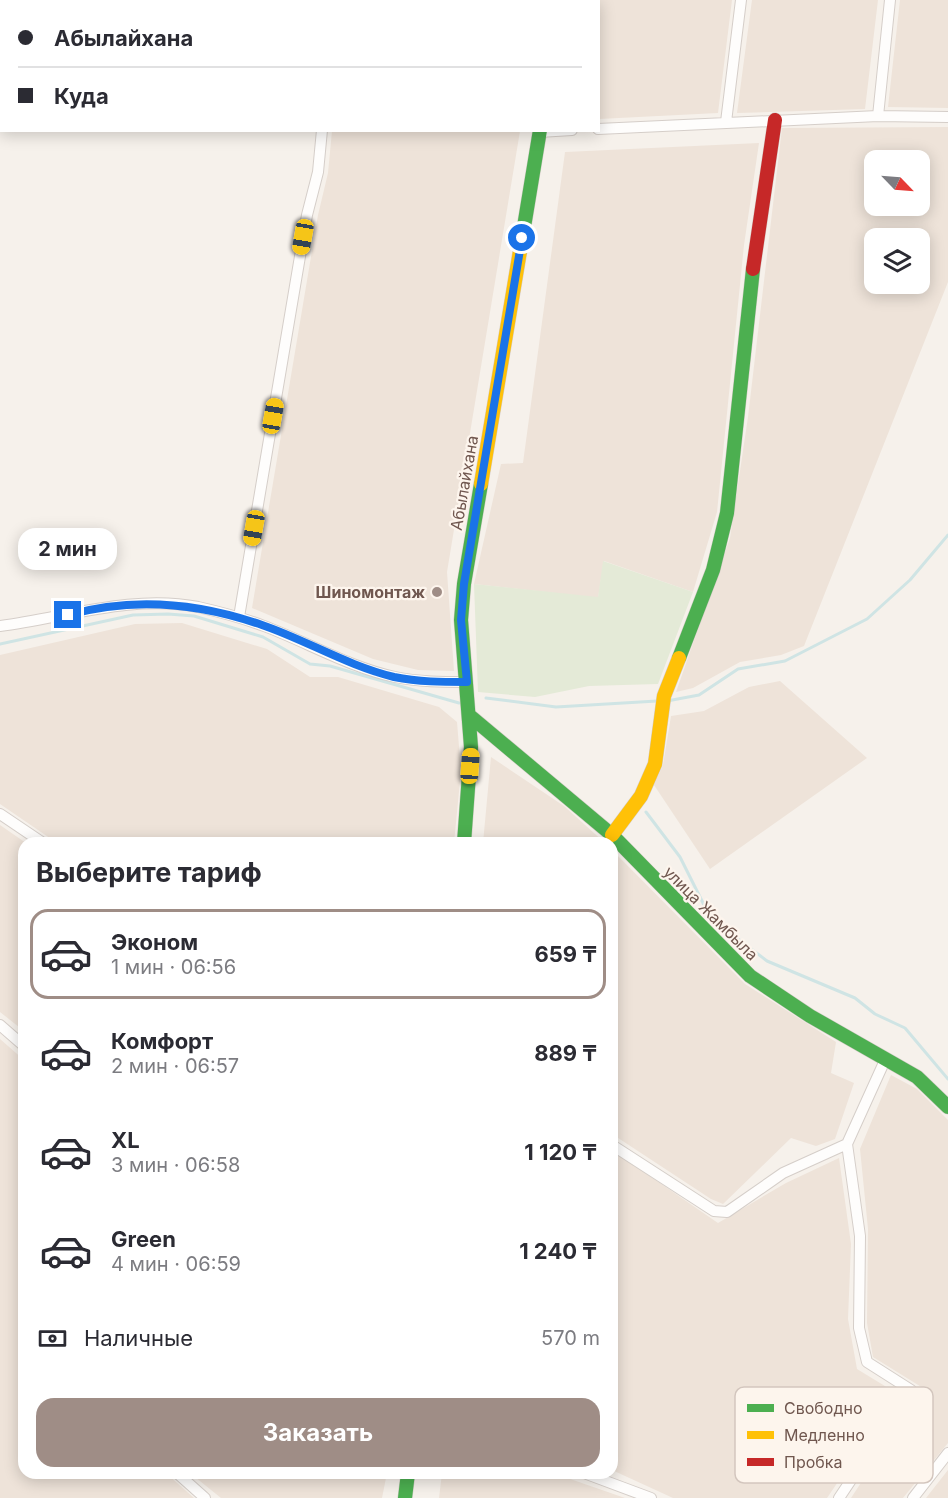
<!DOCTYPE html>
<html lang="ru">
<meta charset="utf-8">
<style>
body{margin:0;font-family:Inter,sans-serif;background:#f7f7f7;color:#2b2b33;height:100vh;display:flex;flex-direction:column;font-size:22px;white-space:nowrap}
*{box-sizing:border-box;margin:0}
p{font-size:20px;color:#7c7c81}
.icon{flex:none;width:33px;height:33px;fill:none;stroke:currentColor;stroke-width:2;stroke-linecap:round;stroke-linejoin:round}
.map{position:relative;flex:1;overflow:hidden}
.drawer{position:absolute;left:18px;top:837px;width:600px;height:642px;display:flex;flex-direction:column;background:#fff;border-radius:18px;box-shadow:0 3px 15px #0003}
.drawer>*{flex:none}
.guide{position:absolute;left:0px;top:0px;width:600px;height:132px;box-shadow:0 3px 15px #0003;display:grid;align-content:center;height:132px;padding:0 18px;background:#fff}
.needle{width:39px;rotate:115deg}
.fabs{position:absolute;left:864px;top:150px;display:grid;gap:12px}
.fabs a{display:grid;place-items:center;width:66px;height:66px;border-radius:12px;background:#fff;box-shadow:0 3px 15px #0003;font-size:30px}
.end{position:absolute;width:27px;height:27px;margin:-14px;border:8px solid #1a73e8;background:#fff;box-shadow:0 0 0 3px #fff}
.from{border-radius:50%}
.bubble{position:absolute;height:42px;border-radius:18px;background:#fff;box-shadow:0 3px 15px #0003;font-size:20px;font-weight:700;line-height:42px;text-align:center}
.car{position:absolute;width:18px;height:36px;margin:-18px -9px;border-radius:8px;box-shadow:0 0 4px 2px #0007;background:linear-gradient(#f5c518 24%,#345 0 40%,#f5c518 0 76%,#345 0 86%,#f5c518 0)}
.guide b{display:flex;align-items:center;gap:21px;height:57px;font-size:22px}
.guide b+b{border-top:2px solid #e1e1e2}
.guide i{width:15px;height:15px;background:#2b2b33}
ul{padding:0;list-style:none}
li{display:flex;align-items:center;gap:18px;height:90px;margin:0 12px 9px;padding:0 6px;border:3px solid transparent;border-radius:18px}
li div{flex:1}
li b{display:block;font-size:22px}
li em{font-style:normal;font-weight:700}
li.active{border-color:#9f8d86}
li>.icon{width:54px;height:54px;stroke-width:1.5}
h2{padding:0 18px;font-size:27px;line-height:72px}
.pay{display:flex;align-items:center;gap:15px;height:66px;padding:0 18px;font-size:22px}
.pay p{margin-inline-start:auto}
.button{display:flex;gap:12px;margin-top:auto;padding:12px 18px}
.button a{flex:1;height:69px;border-radius:18px;background:#9f8d86;color:#fff;font-size:24px;font-weight:700;line-height:69px;text-align:center}
.map>svg:first-child{display:block}
</style>
<div class="map">
<svg width="948" height="1498" viewBox="0 0 948 1498">
<rect width="100%" height="100%" fill="#f6f1eb"/>
<path fill="#eee3d9" fill-rule="evenodd" d="M586 0H732L718 113 599 119 598 2Z
M752 0H878L865 109 737 113Z
M900 0H948V108L888 107Z
M948 127V282L804 646 781 655 740 662 693 688 676 692 730 538 748 417 782 128ZM874 160H920V206H874ZM874 238H920V284H874Z
M332 131H520L447 572 454 671 418 670 373 659 252 608 318 215 328 173Z
M759 143 744 245 717 512 693 592 604 561 598 598 474 584 501 464 523 463 565 152Z
M182 623 267 649 310 677H338L439 707 457 722 461 771 454 843H57L0 804V655L135 624Z
M780 681 867 758 710 869 654 785 663 765 671 716 704 711 749 687Z
M491 757 564 806 605 843H483Z
M0 825 26 843 24 1031 0 1012Z
M612 850 745 984 836 1042 831 1073 854 1083 835 1139 816 1146 791 1138 723 1204 711 1199 612 1134Z
M0 1039 24 1060V1473H166L194 1498H0Z
M891 1075 917 1089 948 1120V1443L903 1498H851L923 1388 873 1357 867 1323 868 1229 860 1149Z
M612 1150 718 1223 786 1183 839 1158 851 1244 848 1319 857 1369 898 1394 827 1498H673L612 1470Z
M948 1470V1498H926Z
M190 1473H387L382 1498H221Z
M442 1473H553L625 1498H439Z"/>
<path fill="#e4ead7" d="M603 561 693 592 658 684 589 686 535 697 478 692 474 584 598 597Z"/>
<g fill="none" stroke-linecap="round" stroke-linejoin="round">
<path stroke="#cfe4e4" stroke-width="3" d="M0 644 133 615 168 614 194 616 263 637 310 664 330 666 459 703
M486 698 556 707 657 701
M667 701 699 695 738 669 785 661 867 619 910 580 948 535
M646 812 680 857 706 909 738 939 767 961 855 998 875 1014 905 1028 948 1079"/>
<g stroke="#d5cec9" stroke-width="12">
<path id="street" d="M503 0 508 2
M345 2V0
M878 116 890 0
M726 122 741 0
M598 129 878 116 948 117
M539 132 572 130
M239 617 307 215 318 172 322 130
M0 626C64 618 132 594 198 607 220 612 243 618 264 626 307 642 349 667 395 677 419 682 442 682 467 682
M0 814 43 843
M0 1025 24 1046
M612 1145 714 1211 727 1212 783 1173 847 1144
M177 1473 205 1498
M584 1473 651 1498
M839 1498 911 1390 867 1362 859 1328 860 1236 847 1144 886 1058
M913 1498 948 1453"/>
</g>
<g stroke="#d4ccc8" stroke-width="15">
<path id="fast" d="M520 251 540 130
M679 658 713 570 727 513 753 269
M470 716 612 835 750 976 810 1016 917 1077 948 1107
M464 843 471 747 461 620 464 584 481 484
M405 1498 408 1473"/>
</g>
<g stroke="#d4ccc8" stroke-width="15">
<path id="slow" d="M562 0V2
M481 484 520 251
M612 835 641 796 655 764 664 696 679 658"/>
</g>
<g stroke="#d4ccc8" stroke-width="15">
<path id="jam" d="M753 269 775 120"/>
</g>
<use href="#street" stroke="#fefdfc" stroke-width="10"/>
<use href="#fast" stroke="#4caf50" stroke-width="14"/>
<use href="#slow" stroke="#ffc107" stroke-width="14"/>
<use href="#jam" stroke="#c62828" stroke-width="14"/>
</g>
<g fill="none" stroke-linecap="round" stroke-linejoin="round">
<path stroke="#1a73e8" stroke-width="8" d="M68 615C132 597 199 603 262 625 306 640 348 666 394 677 419 682 442 682 467 682L461 620 464 584 522 238"/>
</g>
<circle fill="#9f8d86" stroke="#fdf5ed" stroke-width="2" cx="437" cy="592" r="6"/>
<g text-anchor="middle" stroke-width="4.5" stroke-linejoin="round" paint-order="stroke">
<g font-size="16" fill="#70574f" stroke="#fdf5ed">
<text transform="translate(464 483) rotate(-80)" y="6">Абылайхана</text>
<text transform="translate(711 913) rotate(45)" y="6">улица Жамбыла</text>
</g>
<g font-size="16" font-weight="bold" fill="#70574f" stroke="#fdf5ed" text-anchor="end">
<text x="425" y="598">Шиномонтаж</text>
</g>
</g>
<rect x="735" y="1387" width="198" height="96" rx="9" fill="#fdf5ed" stroke="#d3c6be" stroke-width="1.5"/>
<rect x="747" y="1404" width="27" height="8" fill="#4caf50"/>
<rect x="747" y="1431" width="27" height="8" fill="#ffc107"/>
<rect x="747" y="1458" width="27" height="8" fill="#c62828"/>
<g font-size="16" fill="#70574f">
<text x="784" y="1414">Свободно</text>
<text x="784" y="1441">Медленно</text>
<text x="784" y="1468">Пробка</text>
</g>
</svg>
<div class="fabs">
<a><svg class="needle" viewBox="-14 -14 28 28"><path d="M0-13l5 13h-10z" fill="#e53935"/><path d="M0 13l5-13h-10z" fill="#7c7c81"/></svg></a>
<a><svg class="icon" aria-label="layers" viewBox="0 0 24 24"><path d="M12 4l9 5-9 5-9-5zM3 14l9 5 9-5"/></svg></a>
</div>
<i class="end from" style="left:522px;top:238px"></i>
<i class="end" style="left:68px;top:615px"></i>
<div class="bubble" style="left:18px;top:528px;width:99px">2 мин</div>
<i class="car" style="left:303px;top:237px;rotate:190deg"></i>
<i class="car" style="left:273px;top:416px;rotate:10deg"></i>
<i class="car" style="left:254px;top:528px;rotate:190deg"></i>
<i class="car" style="left:470px;top:766px;rotate:4deg"></i>
<div class="guide">
<b><i class="from"></i>Абылайхана</b>
<b><i></i>Куда</b>
</div>
<section class="drawer">
<h2>Выберите тариф</h2>
<ul>
<li class="active"><svg class="icon" aria-label="car" viewBox="0 0 24 24"><path d="M5 17H2v-5l4-1 3-4h7l3 4 3 1v5h-3M9 17h6M6 11h13"/><circle cx="7" cy="17" r="2"/><circle cx="17" cy="17" r="2"/></svg><div><b>Эконом</b><p>1 мин · 06:56</p></div><em>659 ₸</em></li>
<li><svg class="icon" aria-label="car" viewBox="0 0 24 24"><path d="M5 17H2v-5l4-1 3-4h7l3 4 3 1v5h-3M9 17h6M6 11h13"/><circle cx="7" cy="17" r="2"/><circle cx="17" cy="17" r="2"/></svg><div><b>Комфорт</b><p>2 мин · 06:57</p></div><em>889 ₸</em></li>
<li><svg class="icon" aria-label="car" viewBox="0 0 24 24"><path d="M5 17H2v-5l4-1 3-4h7l3 4 3 1v5h-3M9 17h6M6 11h13"/><circle cx="7" cy="17" r="2"/><circle cx="17" cy="17" r="2"/></svg><div><b>XL</b><p>3 мин · 06:58</p></div><em>1 120 ₸</em></li>
<li><svg class="icon" aria-label="car" viewBox="0 0 24 24"><path d="M5 17H2v-5l4-1 3-4h7l3 4 3 1v5h-3M9 17h6M6 11h13"/><circle cx="7" cy="17" r="2"/><circle cx="17" cy="17" r="2"/></svg><div><b>Green</b><p>4 мин · 06:59</p></div><em>1 240 ₸</em></li>
</ul>
<div class="pay"><svg class="icon" aria-label="cash" viewBox="0 0 24 24"><path d="M3 7h18v10H3z"/><circle cx="12" cy="12" r="2"/></svg>Наличные<p>570 m</p></div>
<div class="button"><a>Заказать</a></div>
</section>
</div>
